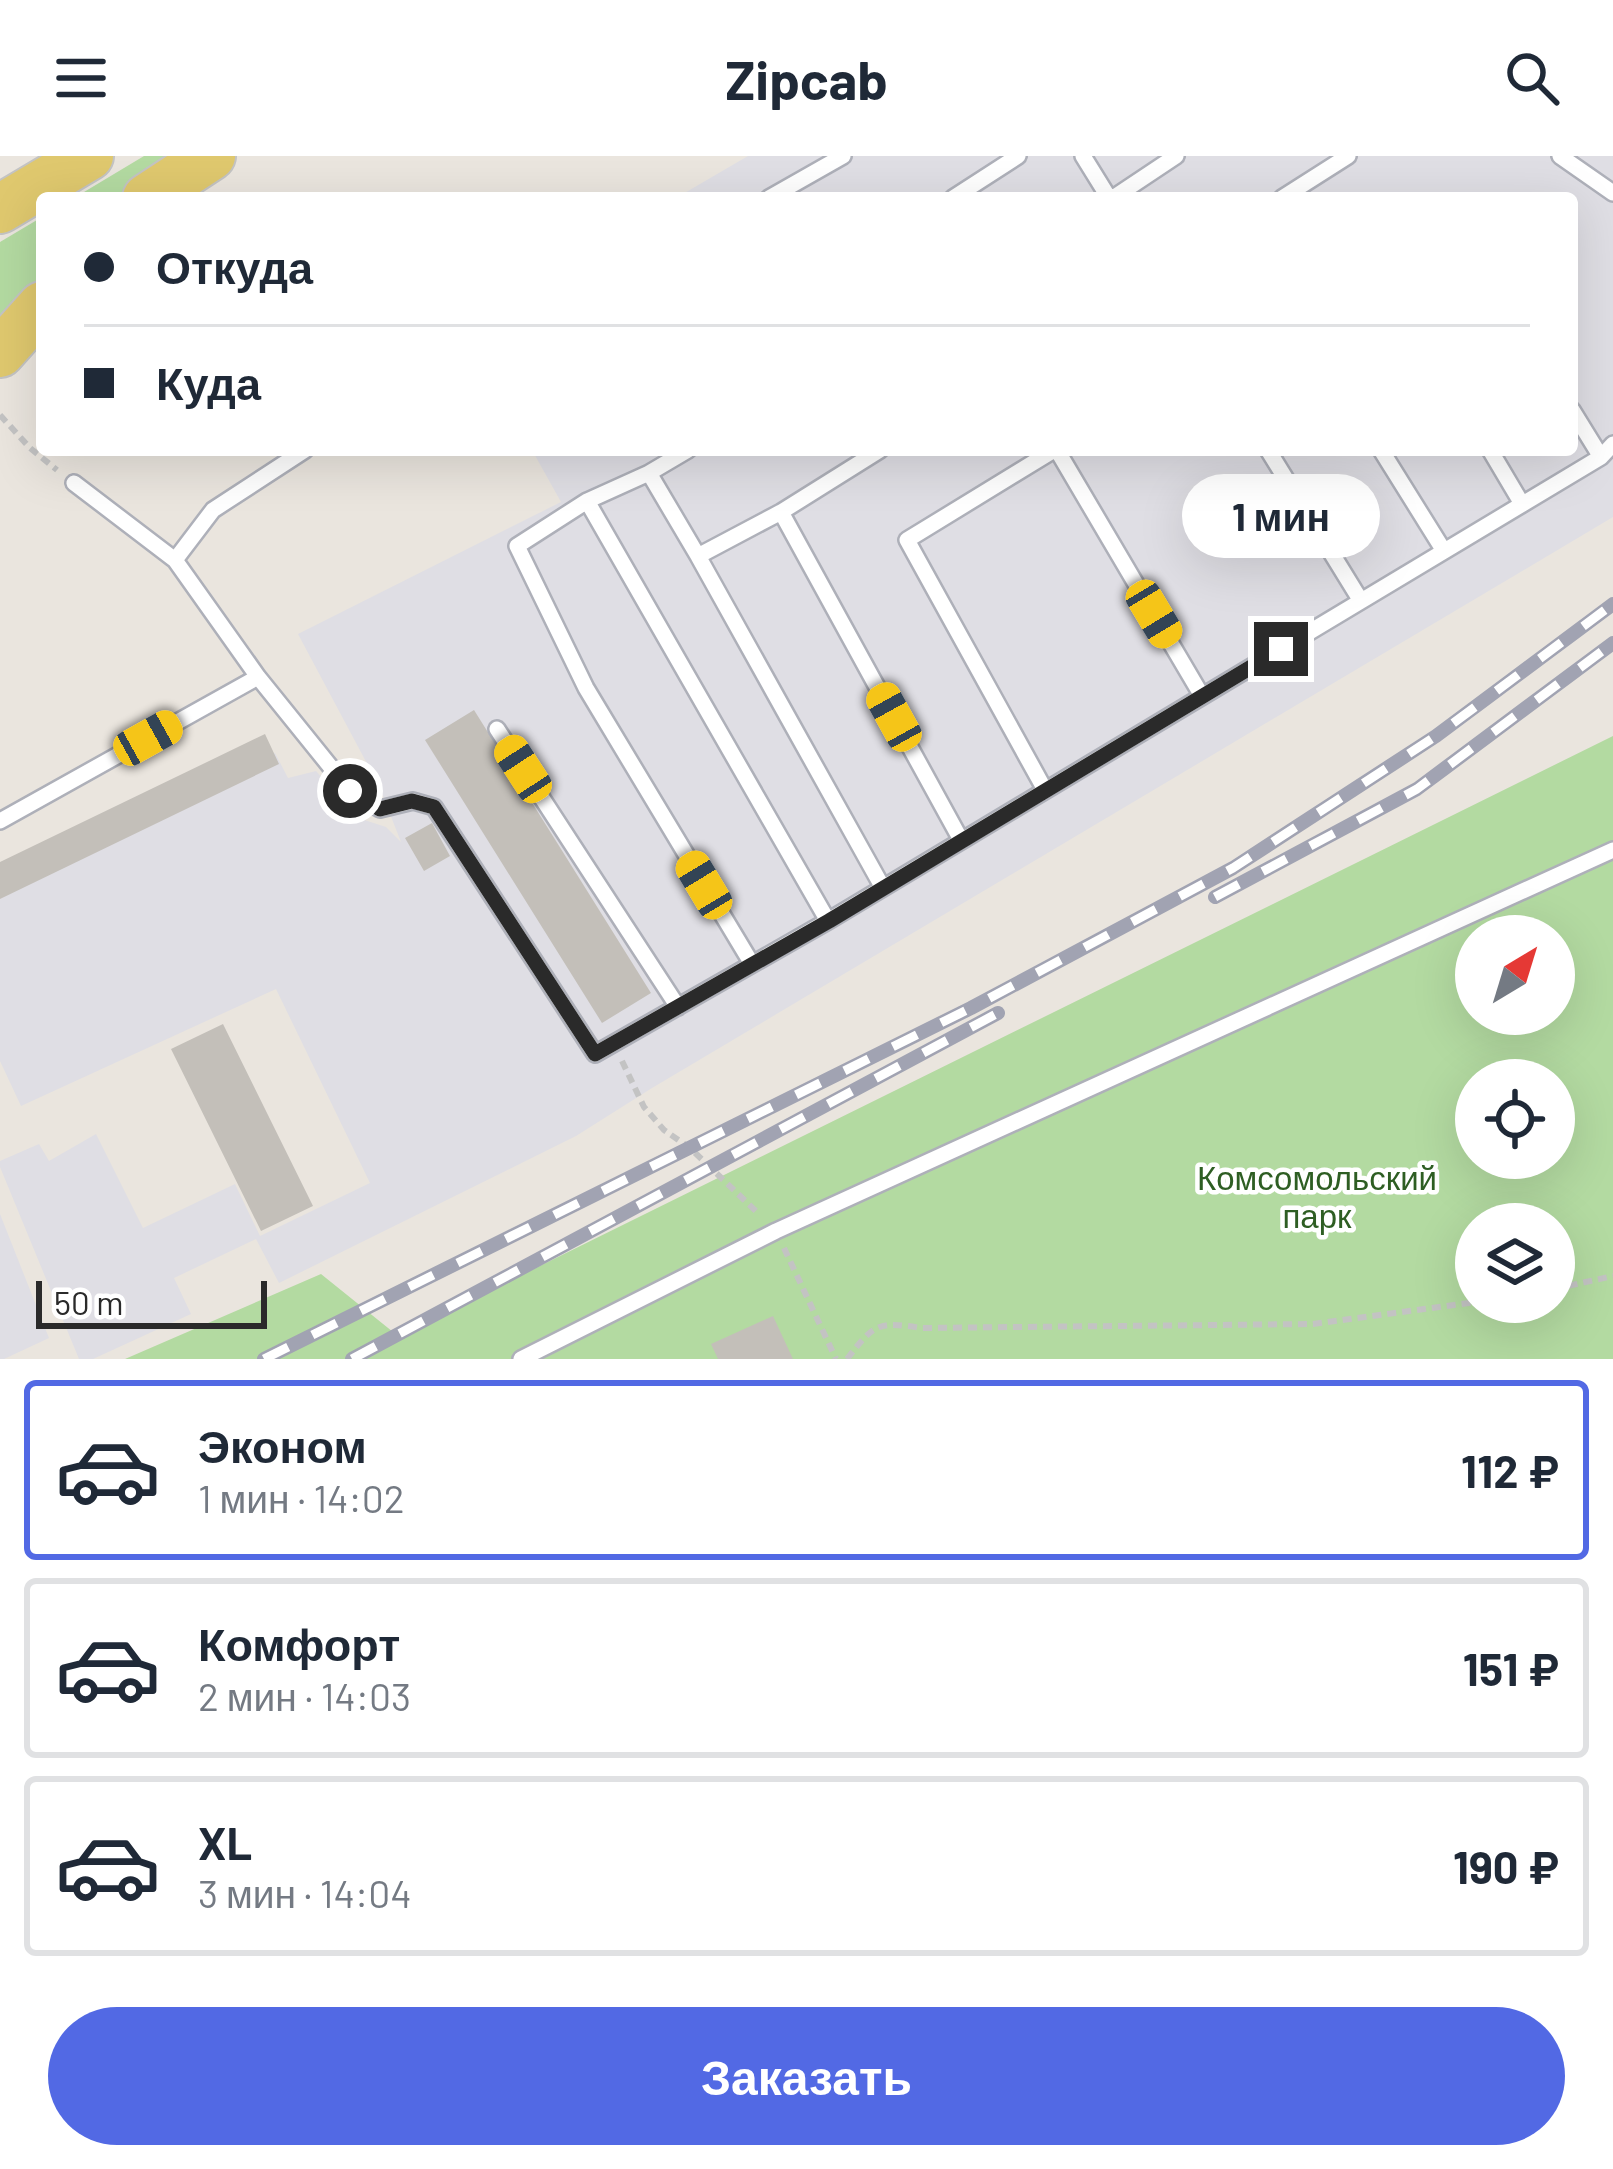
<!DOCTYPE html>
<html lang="ru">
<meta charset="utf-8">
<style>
body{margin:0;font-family:Barlow,sans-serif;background:#f6f6f7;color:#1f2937;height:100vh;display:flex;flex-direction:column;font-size:45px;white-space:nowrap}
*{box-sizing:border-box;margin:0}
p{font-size:39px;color:#747a83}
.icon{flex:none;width:66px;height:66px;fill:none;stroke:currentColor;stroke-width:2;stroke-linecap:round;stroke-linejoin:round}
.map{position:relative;height:1203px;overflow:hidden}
.drawer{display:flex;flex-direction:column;background:#fff;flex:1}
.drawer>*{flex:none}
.hud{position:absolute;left:36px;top:36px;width:1542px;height:264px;border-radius:12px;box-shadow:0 12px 48px #0002;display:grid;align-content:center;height:264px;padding:0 48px;background:#fff}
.needle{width:78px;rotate:38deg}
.tools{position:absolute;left:1455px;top:759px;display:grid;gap:24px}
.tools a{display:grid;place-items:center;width:120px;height:120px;border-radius:50%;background:#fff;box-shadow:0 12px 48px #0002;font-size:60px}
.scale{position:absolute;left:36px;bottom:30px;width:231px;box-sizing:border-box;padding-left:12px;border:6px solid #2a2a2a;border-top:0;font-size:33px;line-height:42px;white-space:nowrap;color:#2a2a2a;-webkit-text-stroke:9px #fff;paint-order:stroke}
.end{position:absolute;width:54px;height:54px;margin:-27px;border:15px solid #2a2a2a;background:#fff;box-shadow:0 0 0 6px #fff}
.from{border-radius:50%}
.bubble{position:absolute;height:84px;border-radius:42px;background:#fff;box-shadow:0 12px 48px #0002;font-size:39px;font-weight:700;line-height:84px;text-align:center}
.car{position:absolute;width:36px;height:72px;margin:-36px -18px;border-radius:15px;box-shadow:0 0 9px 3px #0007;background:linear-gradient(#f5c518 24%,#345 0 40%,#f5c518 0 76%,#345 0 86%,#f5c518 0)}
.hud b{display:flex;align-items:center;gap:42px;height:114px;font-size:45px}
.hud b+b{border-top:3px solid #e0e1e3}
.hud i{width:30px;height:30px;background:#1f2937}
ul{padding:21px 0 0;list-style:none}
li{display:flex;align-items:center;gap:36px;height:180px;margin:0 24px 18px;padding:0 24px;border:6px solid #e0e1e3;border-radius:12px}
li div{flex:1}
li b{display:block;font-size:45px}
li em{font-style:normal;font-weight:700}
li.current{border-color:#5269e4}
li>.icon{width:108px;height:108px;stroke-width:1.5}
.action{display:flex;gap:24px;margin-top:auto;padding:24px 48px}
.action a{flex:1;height:138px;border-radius:72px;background:#5269e4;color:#fff;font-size:48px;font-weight:700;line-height:138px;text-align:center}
header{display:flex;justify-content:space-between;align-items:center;height:156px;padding:0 48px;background:#fff;font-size:54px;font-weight:700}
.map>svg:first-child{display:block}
</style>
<header><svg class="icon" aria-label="menu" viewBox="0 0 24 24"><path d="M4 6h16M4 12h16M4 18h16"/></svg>Zipcab<svg class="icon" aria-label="search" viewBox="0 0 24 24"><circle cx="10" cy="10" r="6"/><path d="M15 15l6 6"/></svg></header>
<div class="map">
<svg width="1613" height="1203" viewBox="0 0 1613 1203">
<rect width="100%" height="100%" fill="#eae5de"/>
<path fill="#dfdee4" d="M748 0H1613V361L652 932 576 980 279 1127 256 1083 174 1122 191 1158 93 1203H79L0 1011V1005L39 988 49 1005 96 978 143 1072 235 1028 260 1080 370 1027 276 833 21 950 0 905V732L275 597 288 622 316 615 339 641 349 659 386 671 401 686 379 630 298 478 561 346 532 294H1572V42H676Z
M0 1058 49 1182 4 1203H0Z"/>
<path fill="#b3daa1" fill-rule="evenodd" d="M144 0H174L123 42H74Z
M42 61V119L0 164V86Z
M1613 580V1203H125L321 1118 398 1180ZM1476 780H1554V858H1476ZM1476 924H1554V1002H1476ZM1476 1068H1554V1146H1476Z"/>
<path fill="#c3bfb9" d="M474 554 651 837 602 867 425 584Z
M265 578 279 608 0 743V706Z
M432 667 450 700 424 715 405 682Z
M223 868 313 1050 261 1075 171 893Z
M773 1160 793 1203H718L711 1188Z"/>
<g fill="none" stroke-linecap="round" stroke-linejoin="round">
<g stroke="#aeb0b9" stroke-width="20">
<path id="service" d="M1083 0 1109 42
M1560 0 1613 37
M769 42 843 0
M953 42 1018 0
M1113 42 1176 0
M1282 42 1348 0
M1572 254 1601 301
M688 294 649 317 587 345 517 390 586 532 752 808
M1057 294 1202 540
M1268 294 1361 445
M1381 294 1444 395
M1490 294 1522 348
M649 317 698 400 883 732
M74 327 175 404 258 521 350 635 380 653 413 645 434 651 595 898 828 765 1601 301 1613 288
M587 345 828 765
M781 356 961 684
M698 400 781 356 880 294
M175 404 213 354 305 294
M497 573 678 851
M1045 634 907 384 1054 294
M0 665 258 521
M521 1203 776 1075 1613 694"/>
</g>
<g stroke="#c3c3c3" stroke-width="52">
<path id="primary" d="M147 42 211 0
M0 53 89 0
M0 197 42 150"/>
</g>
<path stroke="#c3c3c3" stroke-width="6" stroke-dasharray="9 6" stroke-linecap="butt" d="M0 259 30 292 57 314
M622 905 644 951 664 974 690 992 759 1058
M784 1092 836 1203
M1554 1133 1613 1120
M847 1203C874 1168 877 1165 921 1172L1313 1168 1476 1146"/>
<use href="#service" stroke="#fff" stroke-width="15"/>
<use href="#primary" stroke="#dfc86e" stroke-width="48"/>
<g stroke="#a1a3b2" stroke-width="14">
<path id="rail" d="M1215 741 1417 633 1613 487
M264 1203 971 852 1233 712 1436 580 1613 448
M352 1203 998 857"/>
</g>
<use href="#rail" stroke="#fff" stroke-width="9" stroke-dasharray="27" stroke-linecap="butt"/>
</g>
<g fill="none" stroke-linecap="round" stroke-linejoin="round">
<path stroke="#2a2a2a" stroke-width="15" d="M350 635 380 653 412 645 434 651 595 898 829 765 1281 493"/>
</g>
<g text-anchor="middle" stroke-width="9" stroke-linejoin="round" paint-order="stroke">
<g font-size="33" fill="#2e5e23" stroke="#fff">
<text x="1317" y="1034">Комсомольский<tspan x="1317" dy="38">парк</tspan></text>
</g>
</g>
</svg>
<div class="tools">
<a><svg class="needle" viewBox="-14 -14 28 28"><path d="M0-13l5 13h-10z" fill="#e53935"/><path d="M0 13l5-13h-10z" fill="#747a83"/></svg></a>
<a><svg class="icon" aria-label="locate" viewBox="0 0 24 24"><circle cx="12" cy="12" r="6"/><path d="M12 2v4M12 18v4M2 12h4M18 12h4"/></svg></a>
<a><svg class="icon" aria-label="layers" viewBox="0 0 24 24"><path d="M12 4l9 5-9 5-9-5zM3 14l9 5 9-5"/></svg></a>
</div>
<div class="scale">50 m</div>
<i class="end from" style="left:350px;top:635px"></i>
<i class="end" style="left:1281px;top:493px"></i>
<div class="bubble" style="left:1182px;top:318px;width:198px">1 мин</div>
<i class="car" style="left:1154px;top:458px;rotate:149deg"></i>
<i class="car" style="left:894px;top:561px;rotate:331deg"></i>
<i class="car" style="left:148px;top:582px;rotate:61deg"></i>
<i class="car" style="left:523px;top:613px;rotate:327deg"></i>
<i class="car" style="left:704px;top:729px;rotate:329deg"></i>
<div class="hud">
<b><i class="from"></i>Откуда</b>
<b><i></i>Куда</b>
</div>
</div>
<section class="drawer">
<ul>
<li class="current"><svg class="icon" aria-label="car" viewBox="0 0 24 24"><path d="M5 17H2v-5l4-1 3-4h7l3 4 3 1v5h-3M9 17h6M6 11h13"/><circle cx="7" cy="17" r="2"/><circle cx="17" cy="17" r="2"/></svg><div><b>Эконом</b><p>1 мин · 14:02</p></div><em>112 ₽</em></li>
<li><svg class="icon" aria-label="car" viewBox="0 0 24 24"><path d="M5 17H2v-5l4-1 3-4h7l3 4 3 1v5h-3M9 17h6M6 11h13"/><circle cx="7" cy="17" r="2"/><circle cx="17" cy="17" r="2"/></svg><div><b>Комфорт</b><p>2 мин · 14:03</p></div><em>151 ₽</em></li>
<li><svg class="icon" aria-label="car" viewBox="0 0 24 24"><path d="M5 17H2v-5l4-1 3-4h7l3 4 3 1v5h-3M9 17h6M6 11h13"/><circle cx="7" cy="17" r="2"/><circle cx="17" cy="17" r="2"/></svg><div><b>XL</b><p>3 мин · 14:04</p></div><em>190 ₽</em></li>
</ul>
<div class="action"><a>Заказать</a></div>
</section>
